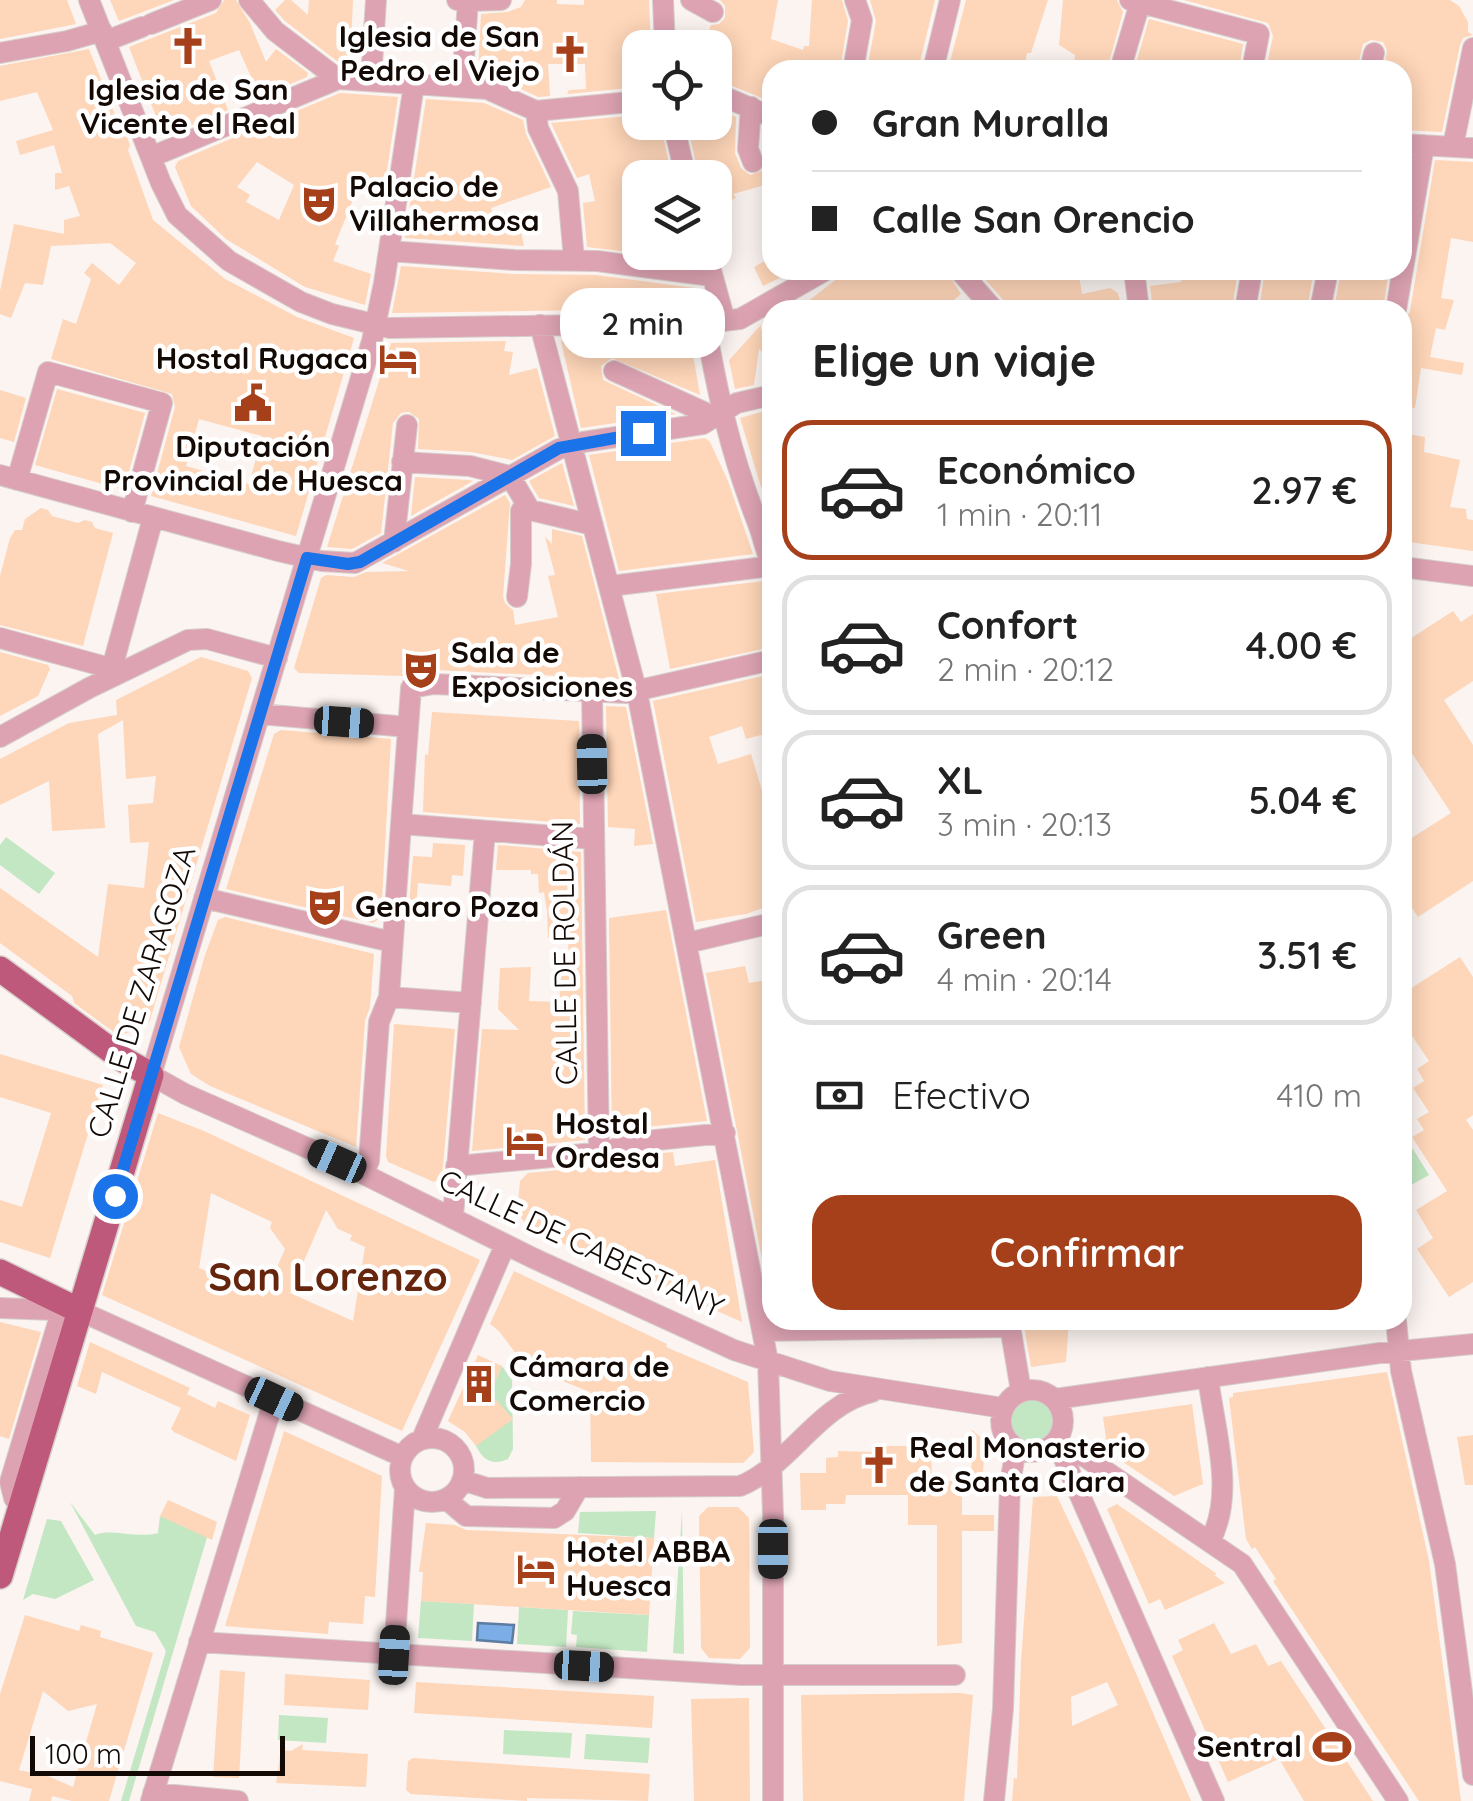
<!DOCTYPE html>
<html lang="es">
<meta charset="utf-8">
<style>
body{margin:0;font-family:Quicksand,sans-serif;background:#f2f2f2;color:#222;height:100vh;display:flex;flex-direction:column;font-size:38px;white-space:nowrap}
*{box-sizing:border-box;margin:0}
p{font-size:32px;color:#767676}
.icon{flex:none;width:55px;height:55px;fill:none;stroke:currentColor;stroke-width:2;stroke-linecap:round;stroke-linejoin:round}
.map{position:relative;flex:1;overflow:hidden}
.drawer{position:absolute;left:762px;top:300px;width:650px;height:1030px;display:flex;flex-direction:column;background:#fff;border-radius:30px;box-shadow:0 5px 25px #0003}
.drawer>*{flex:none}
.hud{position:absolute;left:762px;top:60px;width:650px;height:220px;border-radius:30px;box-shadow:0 5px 25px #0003;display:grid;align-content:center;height:220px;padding:0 50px;background:#fff}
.tools{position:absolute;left:622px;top:30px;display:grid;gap:20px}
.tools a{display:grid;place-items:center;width:110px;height:110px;border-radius:20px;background:#fff;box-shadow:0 5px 25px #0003;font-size:50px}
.scale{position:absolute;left:30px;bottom:25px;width:255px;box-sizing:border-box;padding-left:10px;border:5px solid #130905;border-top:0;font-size:28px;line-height:35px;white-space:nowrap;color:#130905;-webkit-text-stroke:8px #fff;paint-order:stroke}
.end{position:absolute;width:45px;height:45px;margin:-22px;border:12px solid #1a73e8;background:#fff;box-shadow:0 0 0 5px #fff}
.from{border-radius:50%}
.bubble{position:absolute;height:70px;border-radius:30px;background:#fff;box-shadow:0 5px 25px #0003;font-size:32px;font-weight:600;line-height:70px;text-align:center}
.car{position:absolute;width:30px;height:60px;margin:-30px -15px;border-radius:12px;box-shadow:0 0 8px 2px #0007;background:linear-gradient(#222 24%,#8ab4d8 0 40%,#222 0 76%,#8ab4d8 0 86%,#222 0)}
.hud b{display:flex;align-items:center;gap:35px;height:95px;font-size:38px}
.hud b+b{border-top:2px solid #e0e0e0}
.hud i{width:25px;height:25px;background:#222}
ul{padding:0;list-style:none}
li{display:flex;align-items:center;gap:30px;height:140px;margin:0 20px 15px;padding:0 30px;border:5px solid #e0e0e0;border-radius:30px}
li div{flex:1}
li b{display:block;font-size:38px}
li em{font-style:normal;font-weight:600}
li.on{border-color:#a6401a}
li>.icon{width:90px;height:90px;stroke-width:1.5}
h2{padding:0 50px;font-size:45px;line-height:120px}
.pay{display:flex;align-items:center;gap:25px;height:110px;padding:0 50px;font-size:38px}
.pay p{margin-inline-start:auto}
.cta{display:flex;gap:20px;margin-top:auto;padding:20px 50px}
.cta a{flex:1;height:115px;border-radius:30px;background:#a6401a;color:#fff;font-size:40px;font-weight:600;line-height:115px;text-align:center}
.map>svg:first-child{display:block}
</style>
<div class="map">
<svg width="1473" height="1801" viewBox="0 0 1473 1801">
<rect width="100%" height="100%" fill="#fbf4f1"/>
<path fill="#c2e7c2" d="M6 837 55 873 39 894 0 865V845Z
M1403 1133 1429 1175 1406 1188Z
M502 1366 512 1380 513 1449 508 1459C492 1466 483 1460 476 1446L485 1403Z
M1011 1420a22 22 0 1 1 44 0a22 22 0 1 1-44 0Z
M70 1502 95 1535C113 1528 134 1539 158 1533L160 1516 208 1534 129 1801H121L166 1651 155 1632 136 1626Z
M656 1511 654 1538 578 1533 580 1512Z
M682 1511 684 1654 673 1653Z
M47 1519 61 1521 94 1580 55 1599 33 1594 23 1600Z
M421 1601 474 1604 472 1641 418 1638Z
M519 1607 568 1610 566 1647 517 1644Z
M573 1611 649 1615 647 1652 576 1647 577 1635 571 1634Z
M279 1715 328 1718 326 1743 278 1740Z
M504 1730 572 1733 570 1758 503 1754Z
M586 1734 650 1738 648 1763 584 1759Z"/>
<path fill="#7cade6" stroke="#5c7ca2" stroke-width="2.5" d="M478 1623 514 1625 512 1643 477 1640Z"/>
<path fill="#fed6b9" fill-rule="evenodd" d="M0 0H67L76 24 0 39Z
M110 0H174L119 21Z
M224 0H236L250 23 266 62 276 49 308 73 307 77 260 97 239 50 209 61 228 110 164 137 129 47 216 13Z
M285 0H291L308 15 309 0H353L350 65H342L285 21 275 10Z
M525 0H557V4L584 5V0H649L651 48H640V87L567 94 569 90 586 89 585 64H548L550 96 538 97 493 76 478 75 481 14 507 12 521 7Z
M720 0H778L771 39 803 50 804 46H809L812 0H842L848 21 840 70H772V102L715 79V48H679L678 35 705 41 711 25 719 24 725 18V6Z
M870 0H935L918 70H867L876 21Z
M966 0H1048L1031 53H1027L1024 70H948Z
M1063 0H1117L1123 12 1107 70H1073L1075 55 1059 45Z
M1184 0H1450L1459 6 1468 22V32L1473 35 1463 38 1460 45 1442 132 1402 130V70H1384L1387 50 1383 42 1371 40 1363 44 1357 70H1266L1273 36 1268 23Z
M1149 19 1243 44 1239 70H1134Z
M89 49 119 125 122 124 130 145 128 150 153 220 225 279 297 317 354 338 296 536 151 496 175 407 172 394 51 359 63 319 76 324 91 279 84 273 92 263 119 285 136 263 110 243 51 246 43 285 25 283 11 318 0 314V291L14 224 64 234V220L80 216 69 186 55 190V173H62L54 145 20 155 16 141 53 130 37 92 0 101V66ZM199 419 262 436 249 484 186 466Z
M340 93 398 97 384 190 360 183 335 244 339 246 333 261 371 274 365 305 305 287 226 239 191 206 175 167 178 161ZM257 162 294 185 279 220 246 202 250 195 237 187Z
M426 99 484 103 523 120 526 134 551 187 491 208 493 215 517 212 524 246 405 238Z
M715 108 736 117 735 153 741 168 750 175 764 170 767 163 762 147 763 128 772 131V183L733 194 736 198 715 207V178H699L687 122H715Z
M640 115V122H660L672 178H640V252H693L694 260 587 247 583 203 595 201 589 174 577 178 551 123Z
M1435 160 1473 162V242L1451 238 1441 298 1454 300 1445 330 1436 328 1430 357 1464 363 1462 375 1421 368 1415 408 1402 406V322L1410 312Z
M772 257V270H796L763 286 754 267Z
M401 266 513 274 596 275 702 289 707 308 392 313Z
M848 270H946L961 294 954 300 961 310H797Z
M977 270H1078L1082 294 1110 288 1118 293 1122 310H1007L1004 301Z
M1182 270H1238L1232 310H1153L1150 286 1181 282Z
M1265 270H1314L1307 310H1259Z
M1341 270H1389L1383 310H1334Z
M772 324V361L759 349 754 385 735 389 729 360 761 325V330Z
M690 338 700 395 612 358 601 366 603 380 676 414 581 428 561 341Z
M506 341 504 351 513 352 509 375 537 368 555 436 512 460 471 452 418 449 419 419 409 412 401 413 393 423 381 533 352 549 327 547 391 343Z
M57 389 145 413 124 490 35 465Z
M0 390 26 398 14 442 0 438Z
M772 409V523L740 418Z
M1402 433 1425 437 1424 452 1460 460 1450 507 1466 509 1467 519 1473 520V551L1402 541Z
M705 438 710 442 728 481 753 554 619 571 589 455Z
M562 463 574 506 539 498 529 481Z
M415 477 468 480 473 481 411 516Z
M505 495 510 503 503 596 505 603 513 610 515 625 558 617 548 576 555 575 545 537 552 544V529L582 536 619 679 435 670 404 676 299 673 294 668 321 578 326 575 354 577 366 572 409 571 382 563Z
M41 508 48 510 52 516 78 523 85 520 92 522 95 528 113 533 83 646 0 625V576L10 538 15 530H22L25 519Z
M772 580V647L670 669 656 594Z
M1453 611 1461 622 1473 614V681L1444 700 1473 745V881L1418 917 1402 893V844L1451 813 1402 738V727L1409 722 1402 712V644Z
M0 652 48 665 50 669 38 696 0 716Z
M201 657 248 671 252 678 150 1020 146 1026 119 1036 74 1003 72 996 0 943V888L98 957 108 884 144 888 149 842 130 843 128 805 153 803 156 776 126 779 123 720 98 734 105 828 52 831 49 781 0 805V759L69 723 117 715 116 700Z
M772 674V732L746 739 742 726 709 737 718 764 751 754 772 824V905L746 914 696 922 653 701Z
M606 706 626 707 653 844 634 846 635 829 608 827Z
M432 712 579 721 580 824 423 812 425 754 428 755Z
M281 730 391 739 381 917 373 923 226 889 274 734Z
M433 843 465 845 463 876 452 875 451 886 418 883 415 919 408 918 413 856 432 857Z
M498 845 581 852 585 1140 472 1151 482 1029 519 1030 498 1009 500 968 531 967 529 1001 560 1002 559 967 569 966 568 938H548L547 911 544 892 539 893 538 874H531V870H496Z
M666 910 707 1121 634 1128 612 1135 609 918Z
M225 917 374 954 370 1007 365 1021 356 1147 210 1086 191 1074 179 1047 205 955 218 920Z
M1460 957 1473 977V1115L1466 1120 1473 1130V1282L1449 1297 1417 1249 1433 1238 1416 1210 1447 1191 1412 1137 1424 1130 1417 1119 1429 1112 1413 1088 1424 1081 1417 1069 1429 1061 1402 1021V1012L1410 1006 1402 994Z
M745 966 749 983 772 979 771 1305 706 973Z
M394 1024 455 1029 442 1177 434 1182 388 1162 386 1156Z
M0 1054 103 1085 50 1258 0 1242V1200L22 1207 51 1113 0 1097Z
M158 1113 204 1131 480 1260 402 1431 102 1295ZM211 1193 272 1222 270 1228 285 1249 264 1297 199 1268ZM326 1210 338 1229 352 1235 350 1240 365 1247 353 1321 290 1293Z
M673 1152 675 1166 715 1160 742 1322 530 1229 517 1213 520 1181 528 1173 606 1166 639 1156Z
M514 1271 667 1344 666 1347 748 1382 754 1452 743 1463 591 1462 590 1392 525 1366 499 1331 490 1324Z
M1023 1320H1069L1066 1362 1031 1367Z
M0 1322 41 1332 9 1439 0 1436Z
M90 1342 190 1388 187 1394 215 1408 218 1401 250 1415 236 1461 174 1432 171 1429 181 1408 102 1372 96 1394 77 1386Z
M478 1355 502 1366 490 1393 513 1419 476 1446 465 1432 448 1421Z
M1387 1372 1429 1561 1461 1801H1419L1273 1581 1276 1579 1255 1547 1252 1549 1246 1539 1229 1398 1233 1397V1393Z
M1192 1404 1203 1484 1174 1496 1108 1452 1103 1417Z
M972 1430 985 1441 982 1489 971 1488Z
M284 1431 382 1476 375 1597 365 1596 363 1624 329 1622 328 1634 225 1626Z
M1473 1435V1485H1465L1457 1437Z
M875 1446H927V1457H931L932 1481H962V1515H994V1531H962V1643L937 1646V1525H908V1495H846L845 1504H826V1510H801L800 1473H826V1458L838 1457V1451L875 1452Z
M1057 1496 1085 1555 1191 1801H1012L1014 1778 1017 1779 1021 1662 1033 1497ZM1107 1682 1118 1705 1072 1726 1071 1697Z
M168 1500 217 1522 212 1540 160 1516Z
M1117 1504 1217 1574 1214 1575 1225 1583 1165 1610 1160 1599 1149 1604 1107 1509Z
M708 1507H738L749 1518 750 1648 740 1659 709 1658 701 1648 699 1516Z
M426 1523 455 1525 466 1530 654 1538 649 1615 421 1601 423 1572H419Z
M25 1615 79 1631 81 1625 101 1631 100 1637 153 1653 109 1801H72L52 1796 51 1801H29L32 1789 0 1781V1694ZM43 1691 68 1711 97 1704 73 1787 48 1776 19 1770Z
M1214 1623 1231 1654 1256 1644 1268 1666 1281 1661 1373 1801H1304L1279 1759 1228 1782 1172 1656 1183 1650 1178 1640Z
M220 1670 245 1672 239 1778 213 1777Z
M285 1674 370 1680 368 1710 284 1705Z
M416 1682 654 1696 652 1728 414 1713Z
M960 1693 973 1695 964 1801H803L801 1695Z
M749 1698 750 1801H694L691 1699Z
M303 1744 302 1750 368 1754 366 1787 276 1783 281 1750 291 1751Z
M413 1758 650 1774 648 1801 527 1798V1801L411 1794 406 1790 408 1761Z"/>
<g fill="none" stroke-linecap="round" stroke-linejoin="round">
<g stroke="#d6cecb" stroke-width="22">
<path id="minor" d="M89 0 161 183 177 215 229 261 301 302 332 314 390 328 705 323 740 319 826 270
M249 0 275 31 338 79 487 89 536 111 640 101
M457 0 468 1 462 87
M663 0 665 48
M691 0 713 12
M1130 0 1259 34 1252 70
M468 1 501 0
M151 24 211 0
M106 41 142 27
M0 53 67 41 102 31
M853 70 862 20 855 0
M933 70 950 0
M1120 70 1140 3
M1370 70 1374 53
M371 81 376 0
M414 84 384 283 372 341 151 1075 185 1094 337 1161 533 1258 734 1350 830 1381 1003 1408
M715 93 772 117
M751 107 748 149 753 162
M536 111 538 128 568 191 574 260
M673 122 686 178
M1402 144 1473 148
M1453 146 1473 48
M151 157 338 79
M389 251 514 260 597 261 712 276
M706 252 725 321
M959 270 994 310
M1134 270 1139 310
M1245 310 1252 270
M1320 310 1328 270
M1396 310 1424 145
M705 323C718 395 730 452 757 521 763 536 765 550 772 565
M540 325 636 689
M614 371 715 417
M402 462 470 466 510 476
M0 475 278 551 322 561 355 563 559 449 583 442 703 424 737 403 772 395
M510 476 530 510 593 525
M17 480 48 372 162 403 132 512
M394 542 407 425
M1402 567 1473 576
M610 586 772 566
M517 597 521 564V511L526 504
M0 638 121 671
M112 668 153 518
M592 692 599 1152
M637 692 768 1361 773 1515V1801
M260 714 408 727
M0 737 89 688 188 640 207 639 277 658
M401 824 411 688 434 684 626 693 772 660
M204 898 392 942
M687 943 772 923
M389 997 471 1003
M456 1166 605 1152 636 1142 725 1133
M363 1174 369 1161 379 1022 389 997 401 824 593 839
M453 1216 485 831
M0 1308 80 1311 403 1457
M1009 1320 1021 1391
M1396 1320 1401 1371 1445 1564 1473 1775
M762 1331 1010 1327
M1208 1377C1214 1429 1236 1493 1210 1541
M1001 1421a31 31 0 1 1 62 0a31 31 0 1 1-62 0Z
M1055 1399 1380 1353 1473 1344
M400 1470a32 32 0 1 1 64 0a32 32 0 1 1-64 0Z
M422 1439 505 1245
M1057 1443 1214 1801
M1060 1449 1085 1457 1242 1564 1398 1801
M462 1480 487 1488 740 1486C790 1466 818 1404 872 1392
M446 1499 466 1516 554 1518 565 1511 579 1487
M21 1507 14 1498 10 1482 60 1316 58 1311
M199 1642 741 1675H955
M394 1655 405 1488
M153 1793 238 1801
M151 1801 274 1399
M994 1801 1003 1709 1010 1484 1016 1448"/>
</g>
<g stroke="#d6cecb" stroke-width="28">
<path id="major" d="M0 969 124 1060 151 1075 0 1576
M0 1272 80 1311"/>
</g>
<use href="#minor" stroke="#dda3b3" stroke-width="20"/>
<use href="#major" stroke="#bf597c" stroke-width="25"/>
</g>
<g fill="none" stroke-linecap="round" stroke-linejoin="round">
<path stroke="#1a73e8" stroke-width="12" d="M115 1196 307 558 348 564 360 562 559 448 643 433"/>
</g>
<defs>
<g id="church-bare" transform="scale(3)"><path d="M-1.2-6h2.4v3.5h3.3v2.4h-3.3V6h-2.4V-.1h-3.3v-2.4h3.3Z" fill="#a6401a" stroke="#fff" stroke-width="2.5" paint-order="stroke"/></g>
<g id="theatre-bare" transform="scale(3)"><path d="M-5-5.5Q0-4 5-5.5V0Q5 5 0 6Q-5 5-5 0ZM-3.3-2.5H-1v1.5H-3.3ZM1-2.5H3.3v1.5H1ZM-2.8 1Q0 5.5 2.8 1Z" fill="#a6401a" stroke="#fff" stroke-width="2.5" paint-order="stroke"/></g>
<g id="hotel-bare" transform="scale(3)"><path d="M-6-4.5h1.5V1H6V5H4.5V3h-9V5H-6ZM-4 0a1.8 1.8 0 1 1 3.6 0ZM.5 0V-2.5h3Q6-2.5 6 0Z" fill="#a6401a" stroke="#fff" stroke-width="2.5" paint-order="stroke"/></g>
<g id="civic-bare" transform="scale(3)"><path d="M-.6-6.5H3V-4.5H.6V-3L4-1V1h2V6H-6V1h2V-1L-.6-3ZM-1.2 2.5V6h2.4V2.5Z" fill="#a6401a" stroke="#fff" stroke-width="2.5" paint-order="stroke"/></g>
<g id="building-bare" transform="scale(3)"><path d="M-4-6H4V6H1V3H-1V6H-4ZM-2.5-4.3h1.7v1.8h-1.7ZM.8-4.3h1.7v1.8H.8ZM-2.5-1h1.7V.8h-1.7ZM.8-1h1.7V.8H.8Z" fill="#a6401a" stroke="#fff" stroke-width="2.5" paint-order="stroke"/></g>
<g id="stadium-bare" transform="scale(3)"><path d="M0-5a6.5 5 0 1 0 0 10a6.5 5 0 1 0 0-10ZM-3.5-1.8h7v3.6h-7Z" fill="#a6401a" stroke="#fff" stroke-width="2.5" paint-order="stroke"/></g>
</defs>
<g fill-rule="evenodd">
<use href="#church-bare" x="188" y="46"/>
<use href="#church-bare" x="570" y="54"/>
<use href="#theatre-bare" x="319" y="204"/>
<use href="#hotel-bare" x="398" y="359"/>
<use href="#civic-bare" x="253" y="403"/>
<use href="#theatre-bare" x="421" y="670"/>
<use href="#theatre-bare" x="325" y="907"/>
<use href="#hotel-bare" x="525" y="1141"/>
<use href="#building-bare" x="479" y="1384"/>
<use href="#church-bare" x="879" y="1465"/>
<use href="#hotel-bare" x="536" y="1569"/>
<use href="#stadium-bare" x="1332" y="1747"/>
</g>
<g text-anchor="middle" stroke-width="9" stroke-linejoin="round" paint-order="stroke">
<g font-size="30" font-weight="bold" fill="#130905" stroke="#fff" text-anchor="start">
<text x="540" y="47" text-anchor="end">Iglesia de San<tspan x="540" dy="34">Pedro el Viejo</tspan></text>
<text x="188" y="100" text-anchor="middle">Iglesia de San<tspan x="188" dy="34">Vicente el Real</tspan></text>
<text x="349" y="197">Palacio de<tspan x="349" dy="34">Villahermosa</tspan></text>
<text x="368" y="369" text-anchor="end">Hostal Rugaca</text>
<text x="253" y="457" text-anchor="middle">Diputación<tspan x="253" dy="34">Provincial de Huesca</tspan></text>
<text x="451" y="663">Sala de<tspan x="451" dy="34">Exposiciones</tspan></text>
<text x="355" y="917">Genaro Poza</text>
<text x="555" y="1134">Hostal<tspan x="555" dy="34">Ordesa</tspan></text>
<text x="509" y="1377">Cámara de<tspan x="509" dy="34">Comercio</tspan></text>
<text x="909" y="1458">Real Monasterio<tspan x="909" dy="34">de Santa Clara</tspan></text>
<text x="566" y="1562">Hotel ABBA<tspan x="566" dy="34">Huesca</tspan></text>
<text x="1302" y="1757" text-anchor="end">Sentral</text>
</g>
<g font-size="30" fill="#130905" stroke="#fff">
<text transform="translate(565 953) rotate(-91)" y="10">CALLE DE ROLDÁN</text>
<text transform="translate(142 992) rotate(-73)" y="10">CALLE DE ZARAGOZA</text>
<text transform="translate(581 1244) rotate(25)" y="10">CALLE DE CABESTANY</text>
</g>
<g font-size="40" font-weight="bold" fill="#66250d" stroke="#fff">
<text x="328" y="1291">San Lorenzo</text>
</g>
</g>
</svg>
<div class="tools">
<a><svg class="icon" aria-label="locate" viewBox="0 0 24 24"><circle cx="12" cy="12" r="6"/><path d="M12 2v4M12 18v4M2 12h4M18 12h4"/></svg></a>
<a><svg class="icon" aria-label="layers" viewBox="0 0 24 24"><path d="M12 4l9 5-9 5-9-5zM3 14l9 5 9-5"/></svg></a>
</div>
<div class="scale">100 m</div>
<i class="end from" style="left:115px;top:1196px"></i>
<i class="end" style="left:643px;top:433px"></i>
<div class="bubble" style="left:560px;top:288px;width:165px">2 min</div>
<i class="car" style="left:344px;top:722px;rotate:94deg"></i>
<i class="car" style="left:592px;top:764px;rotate:359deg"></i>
<i class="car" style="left:337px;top:1161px;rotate:294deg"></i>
<i class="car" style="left:274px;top:1399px;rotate:115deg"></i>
<i class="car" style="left:773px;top:1549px;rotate:180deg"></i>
<i class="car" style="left:394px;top:1655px;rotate:3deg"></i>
<i class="car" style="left:584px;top:1666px;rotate:93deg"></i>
<div class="hud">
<b><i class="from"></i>Gran Muralla</b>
<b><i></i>Calle San Orencio</b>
</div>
<section class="drawer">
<h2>Elige un viaje</h2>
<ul>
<li class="on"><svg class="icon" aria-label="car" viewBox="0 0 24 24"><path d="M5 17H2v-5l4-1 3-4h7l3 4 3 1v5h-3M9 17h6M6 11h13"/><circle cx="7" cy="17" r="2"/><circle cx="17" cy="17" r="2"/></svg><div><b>Económico</b><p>1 min · 20:11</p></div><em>2.97 €</em></li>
<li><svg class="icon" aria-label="car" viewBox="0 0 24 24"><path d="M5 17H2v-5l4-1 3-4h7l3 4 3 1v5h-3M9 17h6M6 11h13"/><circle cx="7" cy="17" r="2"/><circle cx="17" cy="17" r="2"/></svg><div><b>Confort</b><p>2 min · 20:12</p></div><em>4.00 €</em></li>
<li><svg class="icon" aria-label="car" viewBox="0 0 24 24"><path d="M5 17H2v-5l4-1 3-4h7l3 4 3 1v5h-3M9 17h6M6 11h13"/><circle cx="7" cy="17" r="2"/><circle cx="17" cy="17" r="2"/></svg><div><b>XL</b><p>3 min · 20:13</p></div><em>5.04 €</em></li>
<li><svg class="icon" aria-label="car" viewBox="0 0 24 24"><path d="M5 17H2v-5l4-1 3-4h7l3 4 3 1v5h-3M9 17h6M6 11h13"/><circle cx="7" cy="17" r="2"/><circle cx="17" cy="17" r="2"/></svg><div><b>Green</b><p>4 min · 20:14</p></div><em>3.51 €</em></li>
</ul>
<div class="pay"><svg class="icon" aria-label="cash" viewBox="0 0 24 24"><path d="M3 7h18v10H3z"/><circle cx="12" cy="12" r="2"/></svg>Efectivo<p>410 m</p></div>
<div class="cta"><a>Confirmar</a></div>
</section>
</div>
